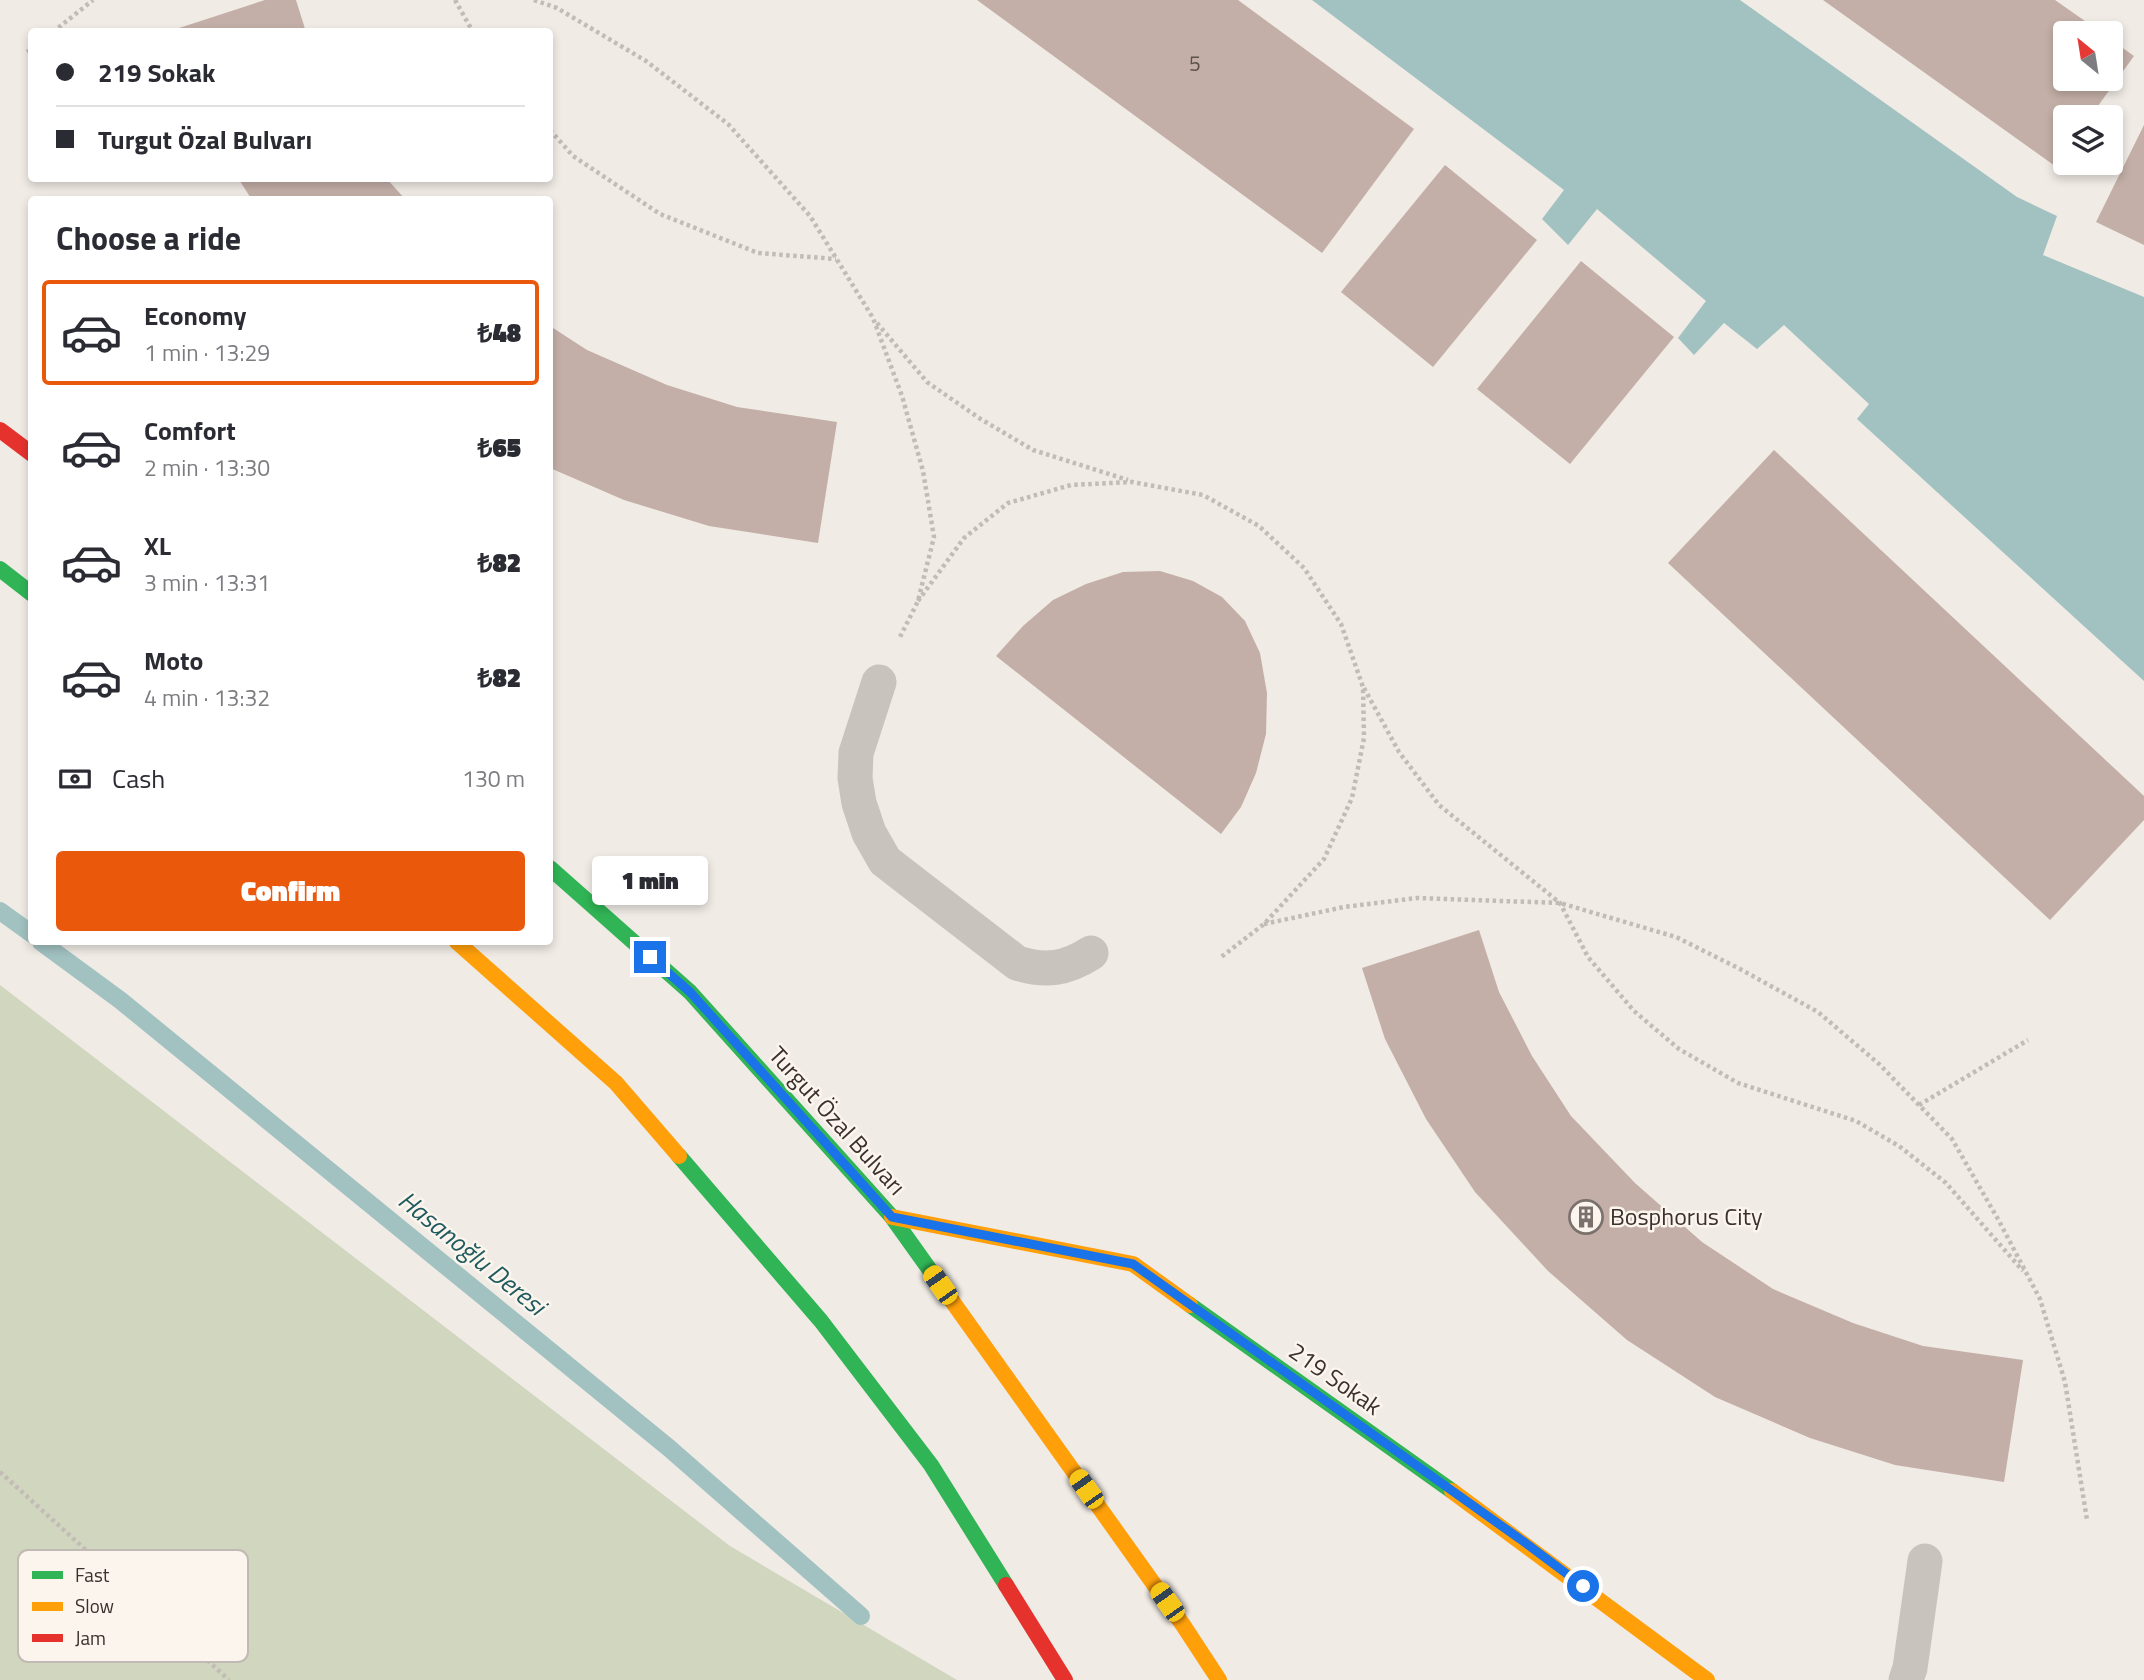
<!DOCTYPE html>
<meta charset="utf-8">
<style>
body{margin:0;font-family:"Titillium Web",sans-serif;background:#f7f7f7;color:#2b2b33;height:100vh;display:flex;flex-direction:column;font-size:26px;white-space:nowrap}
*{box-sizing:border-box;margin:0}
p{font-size:23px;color:#7c7c81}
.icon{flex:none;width:38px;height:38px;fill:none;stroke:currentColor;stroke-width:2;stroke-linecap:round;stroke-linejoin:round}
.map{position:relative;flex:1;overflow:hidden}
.details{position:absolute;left:28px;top:196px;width:525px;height:749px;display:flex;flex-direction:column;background:#fff;border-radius:7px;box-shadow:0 4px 10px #0003}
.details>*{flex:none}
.top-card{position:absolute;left:28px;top:28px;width:525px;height:154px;border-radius:7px;box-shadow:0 4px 10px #0003;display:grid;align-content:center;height:154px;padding:0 28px;background:#fff}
.needle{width:46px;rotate:330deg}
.buttons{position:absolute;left:2053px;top:21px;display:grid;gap:14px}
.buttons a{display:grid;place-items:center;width:70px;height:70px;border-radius:7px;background:#fff;box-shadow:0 4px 10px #0003;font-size:35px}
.end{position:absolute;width:32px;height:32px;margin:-16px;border:9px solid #1a73e8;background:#fff;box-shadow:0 0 0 4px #fff}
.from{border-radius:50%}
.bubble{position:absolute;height:49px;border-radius:7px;background:#fff;box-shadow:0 4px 10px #0003;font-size:23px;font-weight:800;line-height:49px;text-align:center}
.car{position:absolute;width:21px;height:42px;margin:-21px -10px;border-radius:9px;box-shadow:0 0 5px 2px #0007;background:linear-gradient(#f5c518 24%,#345 0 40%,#f5c518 0 76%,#345 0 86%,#f5c518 0)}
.top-card b{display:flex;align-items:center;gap:24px;height:66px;font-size:26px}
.top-card b+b{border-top:2px solid #e1e1e2}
.top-card i{width:18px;height:18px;background:#2b2b33}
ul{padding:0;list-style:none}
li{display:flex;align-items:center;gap:21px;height:105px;margin:0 14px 10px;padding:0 14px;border:4px solid transparent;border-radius:7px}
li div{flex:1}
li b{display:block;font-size:26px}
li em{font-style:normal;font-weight:800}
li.active{border-color:#ea580c}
li>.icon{width:63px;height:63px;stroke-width:1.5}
h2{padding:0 28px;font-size:32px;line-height:84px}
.pay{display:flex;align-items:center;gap:18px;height:77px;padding:0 28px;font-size:26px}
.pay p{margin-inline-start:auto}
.action{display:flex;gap:14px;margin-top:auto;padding:14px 28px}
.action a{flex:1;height:80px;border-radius:7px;background:#ea580c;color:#fff;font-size:28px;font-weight:800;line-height:80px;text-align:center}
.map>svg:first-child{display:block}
</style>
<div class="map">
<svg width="2144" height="1680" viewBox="0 0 2144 1680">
<rect width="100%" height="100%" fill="#f0ebe5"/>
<path fill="#d1d6bf" d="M0 985 730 1546 957 1680H0Z"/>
<path fill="#a1c2c1" d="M1312 0H1740L2017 197 2057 216 2043 255 2144 297V681L1857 419 1869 404 1784 325 1757 349 1724 323 1694 355 1678 338 1706 301 1597 209 1568 245 1542 219 1564 190Z"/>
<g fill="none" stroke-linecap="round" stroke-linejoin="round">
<path stroke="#a1c2c1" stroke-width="18" d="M0 911 32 934
M41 942 120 1000 669 1448 861 1616"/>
</g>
<path fill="#c3afa7" d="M265 0H296L306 32H176V29Z
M977 0H1238L1414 129 1322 253Z
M1823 0H2055L2102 33H2065V79H2110V39L2134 56 2090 117H2065V152L2055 166Z
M2144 125V245L2096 222Z
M1445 165 1537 240 1433 367 1341 292Z
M238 178H386L406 200H252Z
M1581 261 1674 337 1570 464 1477 389Z
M550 326 587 350 667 385 737 407 837 422 818 543 709 526 624 500 550 468Z
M1774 450 2144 796V820L2050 920 1668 563Z
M1160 571 1193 581 1222 597 1245 621 1260 653 1267 693 1266 734 1256 773 1241 807 1221 834 996 656 1023 626 1053 600 1086 584 1123 572Z
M1479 930 1499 992 1532 1056 1571 1116 1635 1183 1702 1242 1773 1289 1853 1323 1923 1346 2023 1360 2004 1482 1895 1465 1810 1438 1715 1397 1627 1340 1548 1271 1475 1192 1426 1119 1385 1039 1362 968Z"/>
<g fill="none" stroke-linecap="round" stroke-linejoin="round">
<path stroke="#c2bbb6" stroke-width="4.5" stroke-dasharray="3.5 3.5" stroke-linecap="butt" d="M455 0 473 32
M534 0 557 8 646 61 728 124 810 216 873 318 902 396 923 471 934 537 918 601 899 639
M53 32 93 0
M27 52 32 49
M550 130 573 156 660 214 758 253 836 259
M877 323 927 382 979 418 1033 450 1128 480
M918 601 964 538 1008 503 1071 485 1132 482 1203 495 1259 526 1304 568 1341 624 1363 687 1364 738 1352 798 1324 859 1264 924 1220 958
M1364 688 1399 752 1439 805 1560 903 1588 957 1634 1011 1679 1049 1738 1083 1856 1121 1899 1146 1946 1183 2023 1271
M1264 924 1344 907 1417 898 1560 903 1676 937 1740 969 1818 1012 1879 1064 1952 1139 1999 1221 2040 1299 2065 1382 2087 1520
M1919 1105 2028 1040
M0 1472 229 1680"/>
<path stroke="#c9c3be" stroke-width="35" d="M879 682 856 753 855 778 859 803 869 833 885 861 1017 963C1046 972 1066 969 1091 953
M1906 1680 1910 1668 1925 1561"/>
<path stroke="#30b455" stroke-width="16" d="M0 569 32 594
M550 868 690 992 892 1217 952 1301
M679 1156 821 1321 931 1465 1006 1585
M1190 1305 1452 1491"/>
<path stroke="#ff9f0a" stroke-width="16" d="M457 942 616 1083 679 1156
M892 1217 1133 1264 1190 1305
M952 1301 1183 1625 1219 1680
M1452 1491 1707 1680"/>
<path stroke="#e5322d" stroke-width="16" d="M0 430 32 454
M1006 1585 1065 1680"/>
</g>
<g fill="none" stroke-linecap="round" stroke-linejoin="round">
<path stroke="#1a73e8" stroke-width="9" d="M650 957 690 992 892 1217 1133 1264 1520 1539 1583 1586"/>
</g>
<defs>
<g id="building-ring" transform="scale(1.75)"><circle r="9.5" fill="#fbf5ee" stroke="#7a716c" stroke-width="1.5"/><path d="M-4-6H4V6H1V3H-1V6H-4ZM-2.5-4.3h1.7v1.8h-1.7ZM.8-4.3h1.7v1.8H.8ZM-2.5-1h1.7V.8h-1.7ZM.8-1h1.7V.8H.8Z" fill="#7a716c"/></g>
</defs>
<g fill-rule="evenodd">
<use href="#building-ring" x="1586" y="1217"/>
</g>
<g text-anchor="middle" stroke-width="5" stroke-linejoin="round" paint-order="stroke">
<g font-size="21" fill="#5d504a">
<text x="1195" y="71">5</text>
</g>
<g font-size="24" fill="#3b302b" stroke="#fbf5ee">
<text transform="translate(837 1121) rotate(48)" y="8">Turgut Özal Bulvarı</text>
<text transform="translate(1335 1379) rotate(35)" y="8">219 Sokak</text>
</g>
<g font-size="24" fill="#3b302b" stroke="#fbf5ee" text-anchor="start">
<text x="1610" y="1225">Bosphorus City</text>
</g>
<g font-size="26" font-style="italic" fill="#1f5a5e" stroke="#fbf5ee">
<text transform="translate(472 1253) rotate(39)" y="9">Hasanoğlu Deresi</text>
</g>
</g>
<rect x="18" y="1550" width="230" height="112" rx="10" fill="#fbf5ee" stroke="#c1bab4" stroke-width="2"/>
<rect x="32" y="1571" width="31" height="8" fill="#30b455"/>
<rect x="32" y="1602" width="31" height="9" fill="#ff9f0a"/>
<rect x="32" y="1634" width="31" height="8" fill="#e5322d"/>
<g font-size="19" fill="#3b302b">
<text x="75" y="1582">Fast</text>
<text x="75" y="1613">Slow</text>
<text x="75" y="1645">Jam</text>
</g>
</svg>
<div class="buttons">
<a><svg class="needle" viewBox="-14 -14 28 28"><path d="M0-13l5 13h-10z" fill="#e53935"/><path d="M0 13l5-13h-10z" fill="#7c7c81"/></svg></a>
<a><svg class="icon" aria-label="layers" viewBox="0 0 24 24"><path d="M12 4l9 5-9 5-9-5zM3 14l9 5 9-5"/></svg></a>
</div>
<i class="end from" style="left:1583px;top:1586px"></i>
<i class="end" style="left:650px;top:957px"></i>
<div class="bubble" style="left:592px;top:856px;width:116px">1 min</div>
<i class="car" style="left:940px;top:1285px;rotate:325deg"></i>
<i class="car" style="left:1086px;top:1489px;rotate:325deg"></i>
<i class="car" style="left:1167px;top:1602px;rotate:325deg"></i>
<div class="top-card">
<b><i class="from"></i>219 Sokak</b>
<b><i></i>Turgut Özal Bulvarı</b>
</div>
<section class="details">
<h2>Choose a ride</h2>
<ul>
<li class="active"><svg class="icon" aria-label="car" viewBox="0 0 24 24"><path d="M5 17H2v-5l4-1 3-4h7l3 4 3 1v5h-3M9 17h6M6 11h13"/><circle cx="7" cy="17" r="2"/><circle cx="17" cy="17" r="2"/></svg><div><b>Economy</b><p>1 min · 13:29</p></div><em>₺48</em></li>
<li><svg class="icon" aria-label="car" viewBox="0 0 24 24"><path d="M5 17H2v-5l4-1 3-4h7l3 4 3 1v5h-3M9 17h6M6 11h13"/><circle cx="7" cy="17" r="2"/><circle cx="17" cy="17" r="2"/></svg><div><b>Comfort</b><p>2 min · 13:30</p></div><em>₺65</em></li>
<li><svg class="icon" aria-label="car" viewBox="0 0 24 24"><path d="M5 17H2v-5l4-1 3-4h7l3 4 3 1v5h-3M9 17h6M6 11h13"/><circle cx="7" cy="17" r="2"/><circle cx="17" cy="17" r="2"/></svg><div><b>XL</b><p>3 min · 13:31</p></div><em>₺82</em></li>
<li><svg class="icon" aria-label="car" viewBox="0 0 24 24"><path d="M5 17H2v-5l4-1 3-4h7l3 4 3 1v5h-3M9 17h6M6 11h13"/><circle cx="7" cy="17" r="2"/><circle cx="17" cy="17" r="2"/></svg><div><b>Moto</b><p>4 min · 13:32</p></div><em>₺82</em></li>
</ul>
<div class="pay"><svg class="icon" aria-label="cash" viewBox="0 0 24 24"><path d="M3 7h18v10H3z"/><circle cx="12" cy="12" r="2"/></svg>Cash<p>130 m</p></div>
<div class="action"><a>Confirm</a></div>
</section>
</div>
